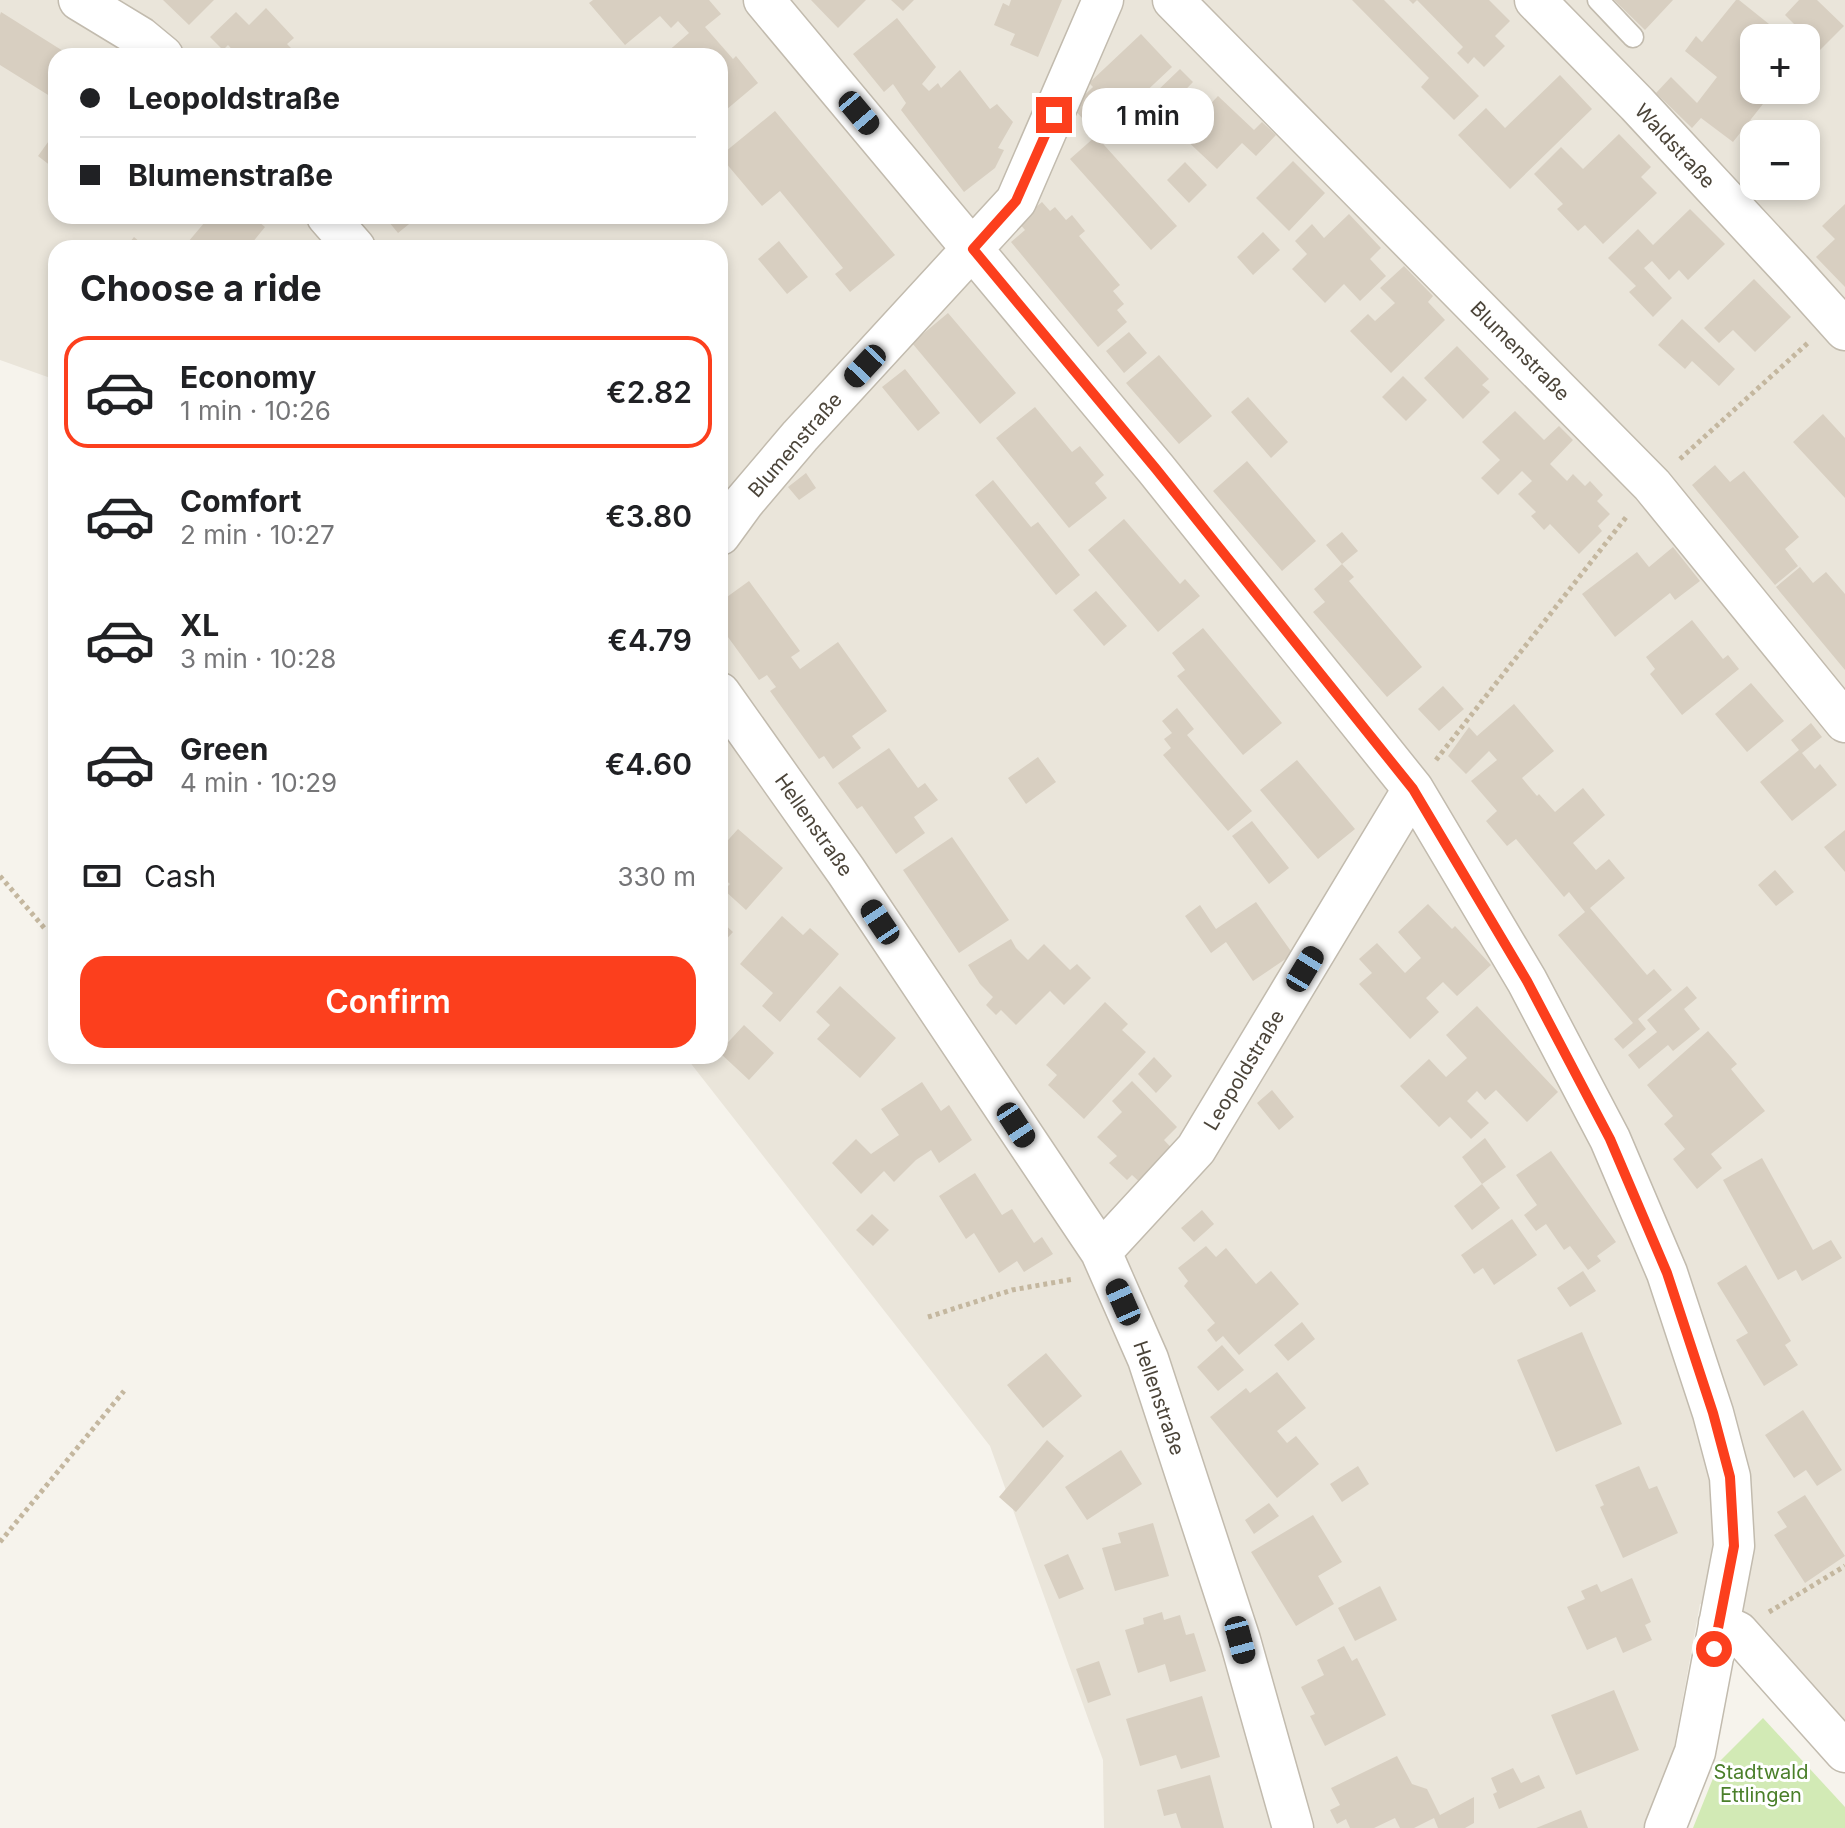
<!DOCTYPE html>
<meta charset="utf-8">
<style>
body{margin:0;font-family:Inter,sans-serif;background:#f6f6f6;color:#202124;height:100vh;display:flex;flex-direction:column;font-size:30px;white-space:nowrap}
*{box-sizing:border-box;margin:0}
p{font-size:26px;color:#757577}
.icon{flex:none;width:44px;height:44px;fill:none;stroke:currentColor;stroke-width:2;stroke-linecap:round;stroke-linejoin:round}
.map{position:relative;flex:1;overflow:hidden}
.side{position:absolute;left:48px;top:240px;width:680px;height:824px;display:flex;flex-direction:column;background:#fff;border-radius:24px;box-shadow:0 4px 12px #0003}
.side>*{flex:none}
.banner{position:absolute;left:48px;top:48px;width:680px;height:176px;border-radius:24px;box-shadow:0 4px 12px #0003;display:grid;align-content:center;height:176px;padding:0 32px;background:#fff}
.buttons{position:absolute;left:1740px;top:24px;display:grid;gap:16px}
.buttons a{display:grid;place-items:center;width:80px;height:80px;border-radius:16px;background:#fff;box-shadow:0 4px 12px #0003;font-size:40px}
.end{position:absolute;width:36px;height:36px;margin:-18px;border:10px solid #fc3f1d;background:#fff;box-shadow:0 0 0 4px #fff}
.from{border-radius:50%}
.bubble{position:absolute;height:56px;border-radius:24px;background:#fff;box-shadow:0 4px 12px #0003;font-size:26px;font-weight:600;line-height:56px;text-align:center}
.car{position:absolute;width:24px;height:48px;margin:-24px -12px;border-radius:10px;box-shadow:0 0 6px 2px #0007;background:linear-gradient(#222 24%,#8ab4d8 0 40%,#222 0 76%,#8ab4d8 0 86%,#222 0)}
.banner b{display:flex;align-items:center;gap:28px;height:76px;font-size:30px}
.banner b+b{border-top:2px solid #e0e0e0}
.banner i{width:20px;height:20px;background:#202124}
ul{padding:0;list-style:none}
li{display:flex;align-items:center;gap:24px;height:112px;margin:0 16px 12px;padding:0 16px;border:4px solid transparent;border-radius:24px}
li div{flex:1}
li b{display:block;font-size:30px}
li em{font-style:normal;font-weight:600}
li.active{border-color:#fc3f1d}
li>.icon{width:72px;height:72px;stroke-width:1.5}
h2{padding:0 32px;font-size:36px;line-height:96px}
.pay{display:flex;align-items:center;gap:20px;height:88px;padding:0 32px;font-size:30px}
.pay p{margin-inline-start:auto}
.cta{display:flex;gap:16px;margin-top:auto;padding:16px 32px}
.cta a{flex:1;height:92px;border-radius:24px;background:#fc3f1d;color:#fff;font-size:32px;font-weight:600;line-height:92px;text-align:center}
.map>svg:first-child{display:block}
</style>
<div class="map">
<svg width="1845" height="1828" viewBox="0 0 1845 1828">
<rect width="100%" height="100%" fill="#f6f3ec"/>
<path fill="#eae5da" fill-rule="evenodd" d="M0 0H1845V1732L1748 1618 1700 1604 1671 1764 1644 1828H1104L1103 1760 990 1446 685 1056H720V248H56V380L0 360ZM1754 38H1806V90H1754ZM56 56H720V216H56ZM1754 134H1806V186H1754Z"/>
<path fill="#d2eab5" d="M1763 1718 1845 1807V1828H1693L1720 1761Z"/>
<path fill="#d8cfc1" d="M163 0H214L189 25Z
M593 0H709L721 14 705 27 733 59 736 56 758 83 720 115V56H668L666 53 689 33 678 21 671 28 660 16 625 45 589 3Z
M811 0H866L838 28Z
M891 0H914L903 11Z
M1011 0H1062L1038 57 1010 45 1015 34 994 25 1003 3 1009 6Z
M1352 0H1384L1479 96 1454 120 1421 87 1429 78Z
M1409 0H1489L1510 21 1495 36 1505 46 1484 67 1474 57 1468 64 1457 53 1463 47 1417 0 1413 4Z
M1614 0H1673L1645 30Z
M1736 0H1739L1774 28 1766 38H1754V53L1745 64 1754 71V90H1774L1733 142 1701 118 1692 128 1656 93 1671 77 1697 103 1717 77 1685 51 1696 36 1702 42Z
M1799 0H1817L1844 26 1820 50 1785 15Z
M266 8 294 38 287 44 299 56H238L228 45 223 50 210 37 236 12 249 25Z
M1 12 71 56H56V92L53 98 0 65V15Z
M897 18 936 67 922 84 929 91 938 83 941 88 960 70 990 109 997 104 1013 122 998 148 1004 150 995 168 964 192 901 110 906 103 893 84 884 92 853 54Z
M1141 34 1172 67 1120 116 1113 109 1092 129 1072 107 1093 87 1089 83Z
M1180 69 1193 82 1169 107 1155 93Z
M1560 75 1592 109 1510 189 1458 135 1486 108 1505 128Z
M1218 96 1254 130 1262 122 1276 135 1256 156 1242 143 1217 169 1181 135Z
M775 111 895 255 850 292 835 274 843 268 780 191 762 206 720 156Z
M56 131V170L38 156Z
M1619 134 1651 167 1641 177 1657 193 1603 244 1585 225 1578 231 1557 209 1563 204 1534 174 1561 147 1583 169Z
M1096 136 1177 226 1151 250 1070 159Z
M1293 161 1325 193 1289 231 1256 198Z
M1185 162 1207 185 1189 203 1167 180Z
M1042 202 1050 211 1055 207 1066 220 1072 215 1085 231 1079 236 1120 285 1113 291 1124 304 1117 310 1127 322 1098 347 1011 242 1025 230 1018 222Z
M1845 204V287L1816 257 1835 239 1822 226Z
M1690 209 1725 244 1688 280 1679 270 1669 280 1652 261 1644 268 1672 298 1653 317 1629 292 1636 286 1608 258 1638 229 1653 245Z
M1349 214 1381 248 1370 259 1386 276 1360 301 1344 284 1325 303 1292 269 1307 254 1295 241 1312 224 1324 238Z
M210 216H252L265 227 248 248H183Z
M384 216H419L398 233Z
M1263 232 1280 250 1253 275 1237 257Z
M134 237 147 248H125Z
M779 241 808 277 787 294 758 259Z
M1404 266 1433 296 1428 302 1445 320 1391 373 1350 331 1368 314 1375 321 1395 303 1380 288Z
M1754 279 1791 317 1755 352 1733 330 1719 343 1704 328Z
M948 313 1016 393 980 424 912 343Z
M1682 319 1735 369 1719 386 1692 361 1685 369 1658 345Z
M1129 332 1147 353 1124 373 1106 351Z
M1457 346 1489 379 1482 385 1490 392 1463 419 1424 378Z
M1159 355 1212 416 1179 444 1126 383Z
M905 369 940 413 918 431 882 387Z
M1403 376 1427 400 1406 421 1382 397Z
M1248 397 1288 442 1271 458 1231 412Z
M1035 407 1072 452 1080 446 1104 475 1095 483 1107 498 1069 528 996 438Z
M1515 411 1544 440 1559 426 1573 440 1550 464 1567 481 1573 474 1585 486 1590 481 1603 495 1597 501 1610 514 1598 526 1602 531 1579 554 1550 524 1544 530 1531 516 1536 512 1518 494 1532 481 1522 471 1498 495 1481 478 1500 460 1482 442Z
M1823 414 1845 438V498L1793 442Z
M1247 461 1316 541 1282 571 1213 491Z
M1715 465 1730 482 1744 471 1799 537 1785 549 1798 566 1775 585 1692 485Z
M806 473 816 488 799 500 788 487Z
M993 480 1031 527 1038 522 1080 575 1056 595 975 495Z
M1124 519 1180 584 1185 579 1200 596 1158 632 1088 550Z
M1342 532 1358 551 1342 564 1326 545Z
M1673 547 1700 581 1675 600 1670 593 1615 637 1582 594 1637 552 1649 567Z
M1342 564 1354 577 1349 581 1422 667 1387 697 1313 612 1325 602 1314 589Z
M1800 567 1813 583 1826 572 1845 594V670L1776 587Z
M749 581 800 651 791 657 800 669 838 642 887 711 852 736 861 748 833 769 824 756 819 759 770 691 776 687 767 675 759 680 720 626V602Z
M1096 591 1127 626 1104 646 1073 610Z
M1692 620 1723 659 1728 655 1739 669 1682 715 1650 674 1655 669 1646 657Z
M1203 628 1282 723 1243 755 1177 676 1185 670 1172 653Z
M1751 683 1784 721 1747 752 1715 714Z
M1443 686 1464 709 1439 731 1418 709Z
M1514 704 1554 751 1522 778 1537 796 1539 794 1555 812 1583 788 1605 815 1573 843 1596 870 1609 859 1625 878 1590 908 1647 975 1654 969 1672 990 1638 1019 1646 1029 1623 1049 1614 1039 1633 1023 1558 935 1585 912 1569 892 1564 897 1516 839 1507 846 1486 821 1497 811 1471 781 1497 760 1489 751 1466 774 1448 756 1469 727 1477 736Z
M1177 708 1194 729 1187 735 1252 811 1228 831 1163 755 1171 748 1164 739 1172 733 1162 721Z
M1811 723 1822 737 1802 753 1815 769 1820 764 1837 785 1792 821 1760 782 1799 750 1791 740Z
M889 748 918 788 925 783 938 800 914 817 925 833 896 854 862 806 857 809 838 783Z
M1038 757 1056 782 1026 804 1008 778Z
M1297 760 1355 829 1318 859 1260 790Z
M1252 821 1289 868 1269 884 1232 836Z
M738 829 783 868 746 910 724 890 730 884 720 875V849Z
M1845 830V872L1824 847Z
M952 837 1009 920 959 953 903 870Z
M1775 870 1794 892 1776 906 1758 885Z
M1256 902 1293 954 1253 981 1226 942 1211 953 1185 916 1200 905 1216 929Z
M1428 904 1452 929 1455 926 1491 965 1457 996 1443 982 1426 998 1439 1012 1410 1039 1359 984 1372 973 1359 959 1377 943 1405 973 1421 958 1398 932Z
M782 916 803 935 810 928 839 954 780 1022 762 1006 773 993 740 964Z
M720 920 733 932 720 946Z
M1011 939 1016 948 1028 960 1044 944 1070 970 1077 964 1091 978 1064 1005 1050 991 1016 1025 1001 1010 996 1015 986 1005 993 997 980 984 968 965Z
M840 986 896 1038 860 1078 817 1039 830 1025 816 1012Z
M1687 986 1697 998 1684 1009 1700 1029 1673 1051 1668 1045 1639 1069 1628 1055 1657 1032 1647 1020Z
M1105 1002 1128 1024 1122 1030 1146 1052 1084 1119 1048 1085 1057 1075 1046 1065Z
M1477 1006 1558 1092 1527 1122 1496 1090 1485 1100 1477 1091 1467 1101 1489 1123 1471 1139 1450 1117 1439 1127 1400 1086 1429 1059 1446 1077 1467 1058 1446 1035Z
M744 1025 774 1053 749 1080 720 1053V1051Z
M1708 1031 1737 1064 1731 1069 1765 1111 1711 1154 1722 1168 1697 1189 1673 1159 1685 1149 1664 1124 1673 1116 1647 1085Z
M1154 1057 1172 1076 1156 1093 1138 1074Z
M1132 1081 1177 1127 1164 1140 1178 1155 1146 1188 1132 1175 1127 1180 1109 1163 1117 1156 1097 1137 1122 1112 1112 1101Z
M922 1082 941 1111 949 1105 972 1140 939 1163 931 1150 916 1160 894 1182 884 1171 861 1194 832 1163 856 1139 871 1154 899 1135 881 1109Z
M1272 1090 1294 1117 1279 1130 1257 1103Z
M1485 1138 1506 1167 1482 1184 1462 1157Z
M1551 1151 1616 1242 1597 1256 1601 1261 1588 1270 1570 1246 1564 1250 1546 1224 1536 1231 1524 1215 1537 1205 1516 1175Z
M1762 1158 1813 1250 1831 1240 1842 1258 1802 1281 1796 1270 1778 1280 1723 1180Z
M975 1173 1002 1215 1012 1209 1034 1243 1042 1237 1053 1254 1024 1272 1017 1261 999 1273 974 1233 966 1239 939 1196Z
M1482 1184 1500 1208 1472 1230 1454 1206Z
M1202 1210 1214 1224 1194 1242 1181 1228Z
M872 1214 889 1230 873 1246 856 1230Z
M1512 1219 1537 1255 1494 1285 1483 1268 1474 1274 1461 1255Z
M1206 1246 1216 1257 1226 1248 1256 1284 1271 1271 1299 1304 1239 1355 1223 1336 1216 1342 1207 1330 1215 1323 1184 1286 1188 1281 1178 1268Z
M1746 1265 1791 1341 1785 1345 1798 1365 1764 1386 1736 1340 1748 1333 1717 1283Z
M1583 1271 1596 1291 1570 1307 1557 1288Z
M1302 1322 1315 1339 1288 1361 1274 1345Z
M1582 1332 1622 1424 1556 1452 1517 1360Z
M1222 1345 1244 1370 1218 1391 1197 1367Z
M1046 1353 1082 1396 1043 1428 1007 1385Z
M1277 1372 1306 1408 1277 1431 1287 1443 1296 1436 1319 1464 1277 1498 1210 1417 1246 1388 1250 1393Z
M1803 1410 1842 1470 1817 1486 1806 1470 1794 1478 1765 1435Z
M1047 1440 1064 1456 1016 1512 999 1497Z
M1121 1450 1142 1484 1087 1520 1065 1487Z
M1358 1466 1369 1484 1342 1502 1330 1484Z
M1639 1466 1649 1489 1657 1486 1678 1533 1623 1558 1600 1507 1604 1505 1595 1485Z
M1805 1495 1845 1556 1805 1583 1774 1535 1787 1527 1777 1512Z
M1269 1503 1279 1516 1254 1534 1245 1520Z
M1313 1515 1342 1562 1318 1576 1334 1604 1296 1626 1251 1552Z
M1153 1523 1169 1576 1115 1591 1102 1548 1121 1543 1118 1533Z
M1068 1554 1084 1589 1059 1599 1044 1565Z
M1632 1578 1651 1622 1645 1625 1652 1640 1623 1653 1616 1637 1587 1650 1567 1607 1585 1599 1581 1591 1597 1584 1601 1592Z
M1380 1586 1397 1620 1355 1641 1338 1608Z
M1162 1612 1164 1620 1180 1615 1186 1635 1194 1633 1206 1671 1170 1682 1165 1664 1138 1673 1125 1630 1144 1624 1143 1618Z
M1344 1646 1352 1661 1357 1658 1386 1715 1325 1746 1310 1716 1315 1714 1301 1687 1324 1675 1317 1660Z
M1099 1661 1111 1695 1088 1703 1076 1669Z
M1614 1690 1639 1750 1576 1775 1551 1715Z
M1202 1696 1220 1757 1181 1769 1176 1755 1140 1766 1126 1719Z
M1397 1756 1412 1784 1427 1789 1440 1815 1474 1797V1823L1465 1828H1438L1434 1818 1414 1828H1400L1395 1818 1374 1828H1350L1346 1819 1337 1824 1330 1810 1340 1805 1331 1788Z
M1513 1768 1521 1783 1539 1775 1545 1788 1499 1809 1493 1794 1497 1792 1491 1778Z
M1210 1775 1224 1828H1181L1176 1813 1164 1816 1157 1790Z
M1581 1810 1588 1828H1536Z"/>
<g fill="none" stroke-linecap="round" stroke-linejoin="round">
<g stroke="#c2bbae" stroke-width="23">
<path id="service" d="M1598 0 1633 37"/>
</g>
<g stroke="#c2bbae" stroke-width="43">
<path id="minor" d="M79 0 140 37 163 56
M764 0 1156 469 1413 789 1527 981 1610 1139 1667 1273 1713 1413 1730 1477 1734 1546 1695 1752 1665 1828
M1173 0 1652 485 1845 722
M1535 0 1637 104 1793 272 1845 330
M327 216 355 248
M720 535 744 502 800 436 1016 201 1103 0
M720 693 846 871 1101 1252 1148 1359 1240 1640 1293 1828
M1101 1252 1196 1149 1413 789
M1719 1623 1738 1632 1845 1752"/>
</g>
<path stroke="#c4b79f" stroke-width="5" stroke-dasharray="4 4" stroke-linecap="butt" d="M1680 459 1809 342
M1436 760 1627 516
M0 876 46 930
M928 1317 1012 1290 1074 1279
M0 1542 124 1391
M1769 1612 1845 1566"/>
<use href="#service" stroke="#fff" stroke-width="20"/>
<use href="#minor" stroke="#fff" stroke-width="40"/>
</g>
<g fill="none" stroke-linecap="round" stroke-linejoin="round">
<path stroke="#fc3f1d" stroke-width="10" d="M1054 115 1016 201 973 249 1156 469 1413 789 1527 981 1610 1139 1667 1273 1713 1413 1730 1477 1734 1546 1714 1649"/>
</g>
<g text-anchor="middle" stroke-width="6" stroke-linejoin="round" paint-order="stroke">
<g font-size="20" fill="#4b4439" stroke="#fff">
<text transform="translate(1675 146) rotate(47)" y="7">Waldstraße</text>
<text transform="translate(1520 351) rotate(45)" y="7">Blumenstraße</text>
<text transform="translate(795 445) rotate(-49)" y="7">Blumenstraße</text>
<text transform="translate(814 825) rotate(55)" y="7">Hellenstraße</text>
<text transform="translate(1244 1070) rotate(-59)" y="7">Leopoldstraße</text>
<text transform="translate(1159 1398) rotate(71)" y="7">Hellenstraße</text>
</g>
<g font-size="20" fill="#4a7f2a" stroke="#fff">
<text x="1761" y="1779">Stadtwald<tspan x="1761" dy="23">Ettlingen</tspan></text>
</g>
</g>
</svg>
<div class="buttons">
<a>+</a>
<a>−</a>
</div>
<i class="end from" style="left:1714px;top:1649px"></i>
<i class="end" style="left:1054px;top:115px"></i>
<div class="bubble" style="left:1082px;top:88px;width:132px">1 min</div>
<i class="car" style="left:859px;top:113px;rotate:140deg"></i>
<i class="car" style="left:865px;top:366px;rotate:223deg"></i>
<i class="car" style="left:880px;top:922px;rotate:326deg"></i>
<i class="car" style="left:1305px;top:969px;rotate:31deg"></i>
<i class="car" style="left:1016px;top:1125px;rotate:147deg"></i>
<i class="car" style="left:1123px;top:1302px;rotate:336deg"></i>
<i class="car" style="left:1240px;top:1640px;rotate:165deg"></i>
<div class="banner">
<b><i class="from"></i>Leopoldstraße</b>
<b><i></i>Blumenstraße</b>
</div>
<section class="side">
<h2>Choose a ride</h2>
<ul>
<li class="active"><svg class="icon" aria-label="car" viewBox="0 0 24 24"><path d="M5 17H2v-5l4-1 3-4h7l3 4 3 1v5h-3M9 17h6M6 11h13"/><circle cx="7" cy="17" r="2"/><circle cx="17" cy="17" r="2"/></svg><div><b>Economy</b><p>1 min · 10:26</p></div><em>€2.82</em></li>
<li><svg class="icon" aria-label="car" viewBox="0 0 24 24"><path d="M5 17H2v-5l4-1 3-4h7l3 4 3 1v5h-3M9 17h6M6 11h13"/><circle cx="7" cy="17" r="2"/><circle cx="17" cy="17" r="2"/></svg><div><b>Comfort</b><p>2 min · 10:27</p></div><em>€3.80</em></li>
<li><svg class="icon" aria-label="car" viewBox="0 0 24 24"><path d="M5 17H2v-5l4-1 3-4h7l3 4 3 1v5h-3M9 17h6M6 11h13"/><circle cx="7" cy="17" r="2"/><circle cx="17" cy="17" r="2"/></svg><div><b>XL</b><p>3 min · 10:28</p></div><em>€4.79</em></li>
<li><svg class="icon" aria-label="car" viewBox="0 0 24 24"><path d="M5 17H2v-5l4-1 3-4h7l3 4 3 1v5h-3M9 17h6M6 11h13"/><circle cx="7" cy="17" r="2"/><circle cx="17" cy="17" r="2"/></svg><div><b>Green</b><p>4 min · 10:29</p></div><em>€4.60</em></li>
</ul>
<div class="pay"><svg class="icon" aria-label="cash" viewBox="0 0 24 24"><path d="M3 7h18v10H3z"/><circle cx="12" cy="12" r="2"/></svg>Cash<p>330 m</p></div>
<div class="cta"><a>Confirm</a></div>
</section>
</div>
